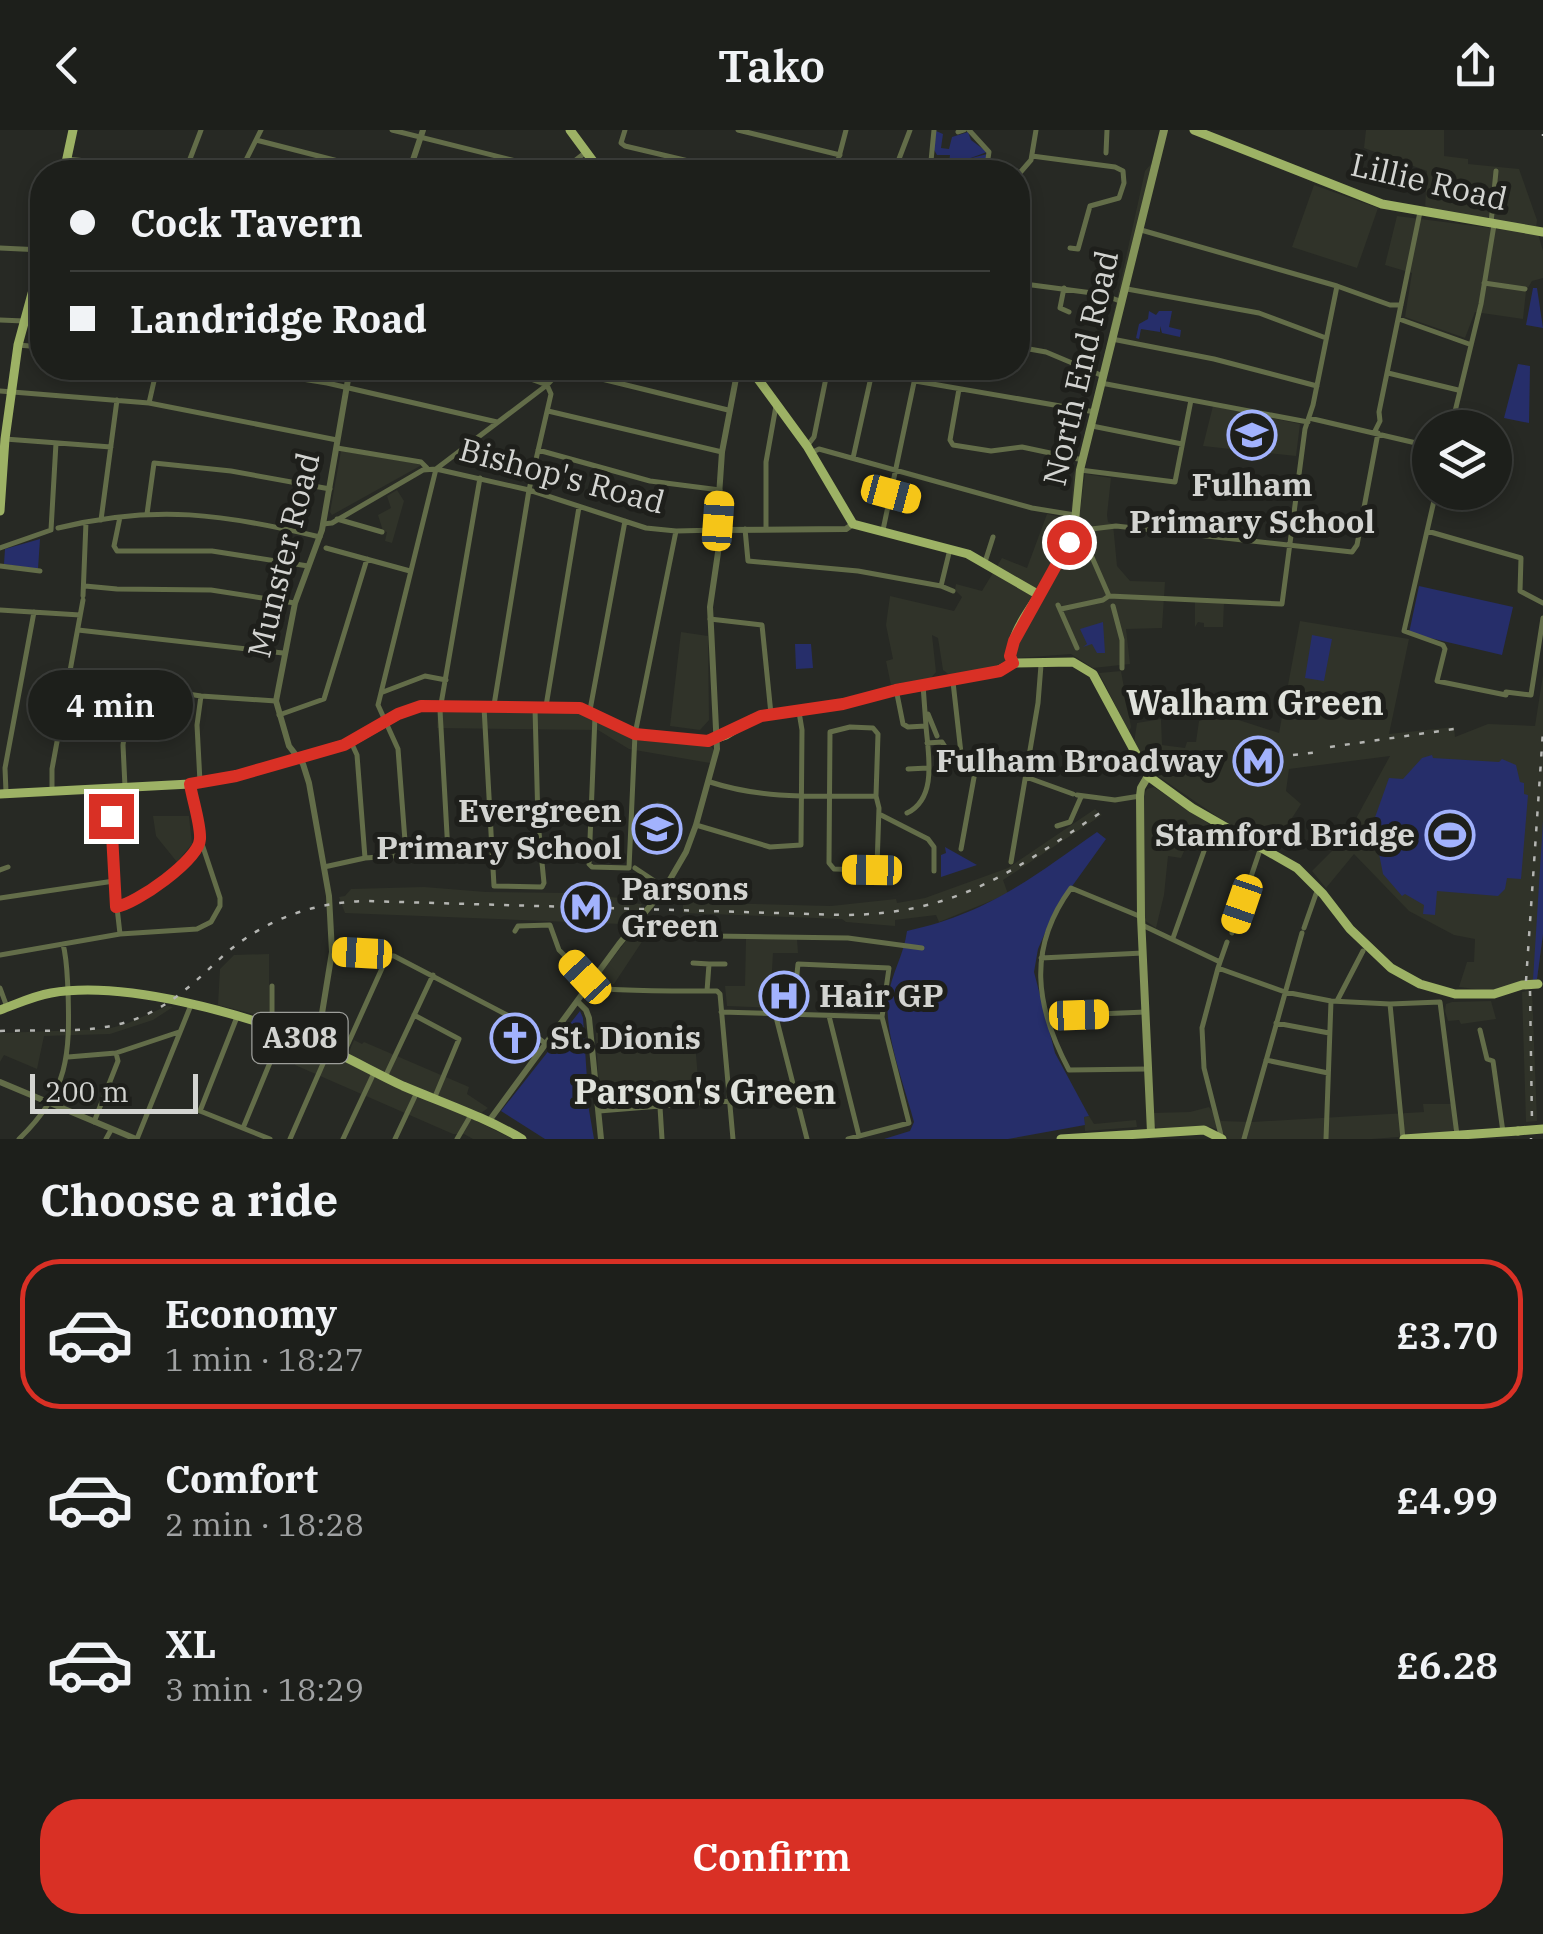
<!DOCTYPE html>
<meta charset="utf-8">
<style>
body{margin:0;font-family:"IBM Plex Serif",serif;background:#252724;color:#f1f3f6;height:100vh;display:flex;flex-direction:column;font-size:38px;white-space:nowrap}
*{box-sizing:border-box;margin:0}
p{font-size:32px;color:#a0a2a3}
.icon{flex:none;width:55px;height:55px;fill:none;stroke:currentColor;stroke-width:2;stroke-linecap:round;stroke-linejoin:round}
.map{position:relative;height:1009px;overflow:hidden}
.side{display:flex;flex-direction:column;background:#1d1f1b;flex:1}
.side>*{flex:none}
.hud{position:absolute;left:30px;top:30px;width:1000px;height:220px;border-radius:40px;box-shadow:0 5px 15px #0003,0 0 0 2px #3b3d3a;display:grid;align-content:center;height:220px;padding:0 40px;background:#1d1f1b}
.tools{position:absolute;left:1412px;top:280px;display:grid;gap:20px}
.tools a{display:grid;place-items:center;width:100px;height:100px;border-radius:50%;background:#1d1f1b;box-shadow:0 5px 15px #0003,0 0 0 2px #3b3d3a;font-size:50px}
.scale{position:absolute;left:30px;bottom:25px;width:168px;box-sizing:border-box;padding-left:10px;border:5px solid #d3d4d1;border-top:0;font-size:28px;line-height:35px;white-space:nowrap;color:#d3d4d1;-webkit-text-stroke:8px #1e1f1b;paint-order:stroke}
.end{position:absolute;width:45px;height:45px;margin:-22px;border:12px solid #d93025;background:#fff;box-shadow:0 0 0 5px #fff}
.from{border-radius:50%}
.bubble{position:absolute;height:70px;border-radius:35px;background:#1d1f1b;box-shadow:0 5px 15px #0003,0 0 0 2px #3b3d3a;font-size:32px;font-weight:600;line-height:70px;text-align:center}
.car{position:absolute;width:30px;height:60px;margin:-30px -15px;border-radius:12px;box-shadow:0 0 8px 2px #0007;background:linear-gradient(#f5c518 24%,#345 0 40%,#f5c518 0 76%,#345 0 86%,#f5c518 0)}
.hud b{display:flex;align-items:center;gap:35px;height:95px;font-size:38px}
.hud b+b{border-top:2px solid #3b3d3a}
.hud i{width:25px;height:25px;background:#f1f3f6}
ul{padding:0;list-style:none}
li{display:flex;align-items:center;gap:30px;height:150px;margin:0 20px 15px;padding:0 20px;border:5px solid transparent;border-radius:40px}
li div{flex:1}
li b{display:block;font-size:38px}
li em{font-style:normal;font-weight:600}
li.current{border-color:#d93025}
li>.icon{width:90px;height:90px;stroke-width:1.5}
h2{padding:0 40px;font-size:45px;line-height:120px}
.button{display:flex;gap:20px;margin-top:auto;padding:20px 40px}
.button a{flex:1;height:115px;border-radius:40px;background:#d93025;color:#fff;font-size:40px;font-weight:600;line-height:115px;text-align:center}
header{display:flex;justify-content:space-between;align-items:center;height:130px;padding:0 40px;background:#1d1f1b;font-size:45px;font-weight:600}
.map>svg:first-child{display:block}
</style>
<header><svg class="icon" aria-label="back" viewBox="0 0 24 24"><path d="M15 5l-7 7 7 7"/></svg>Tako<svg class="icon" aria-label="share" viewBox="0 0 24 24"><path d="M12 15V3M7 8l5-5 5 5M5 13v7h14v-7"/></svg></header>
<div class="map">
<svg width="1543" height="1009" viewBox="0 0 1543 1009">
<rect width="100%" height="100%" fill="#272924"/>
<path fill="#303329" d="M1366 0H1444V26L1468 29V34L1519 39 1537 90 1536 98 1425 80 1427 41 1364 18Z
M1151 34 1156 36 1086 327 1079 389 1085 344 1111 348 1107 385 1108 392 1113 394 1117 436 1130 451 1165 452 1162 498 1126 499 1130 534 1093 538 1071 524 1017 528 999 539 951 546 943 540 938 508 932 505 936 542 931 548 891 555 886 531 893 529 886 495 890 466 954 481 962 467 955 460 956 454 982 461 1002 428 1027 438 1047 384 1071 389 1073 347 1090 291 1145 41Z
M1314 55 1378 78 1357 138 1292 117Z
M1397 86 1538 104 1543 121V148L1532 151 1526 161 1523 189 1475 182 1465 208 1405 187 1412 143 1385 135Z
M1213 276 1300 294 1296 326 1203 316Z
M341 321 420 334V336L332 385 330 382Z
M397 360 404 371 392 413 385 411 387 402 383 401 378 385 391 378 387 366Z
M1195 471 1224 472 1223 497H1204V493L1198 492 1195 497Z
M1300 491 1409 509 1389 604 1454 597 1455 607 1488 594 1535 596 1543 545V804L1537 849 1490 861 1459 857 1467 832H1474L1475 809 1454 805 1409 781 1354 724 1326 758 1312 741 1346 707 1390 626 1289 639 1286 661 1301 674 1272 719 1231 696 1152 642 1134 613 1137 593 1161 589 1162 615 1185 618 1187 612H1196L1199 591 1220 584 1279 603Z
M681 502 708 506 709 590 700 600 670 596Z
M1121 541 1131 597 1129 602 1099 543Z
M438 579 579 581 631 607 710 615 714 620 710 633 629 619 598 600 437 598Z
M1154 657 1209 694 1206 703 1193 701 1181 728 1168 726 1164 765 1156 798 1144 790 1143 666 1147 659Z
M87 667H105L107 705 88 706Z
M657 671 669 675 665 688 673 690 670 699H662L653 727V685Z
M1095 679 1102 685 1003 750 1008 764 939 792 936 785 895 790V796L846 792 842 789 683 783V772L831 776 896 769 897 773 925 768 1008 738Z
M153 686H189L192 714 177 732 156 706Z
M424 757 486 762 567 763 631 769V773L642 774 635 786H627L621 794 345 783 339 767 345 766 351 759Z
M649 787 655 792 614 854 597 856 594 852 644 788Z
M746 808 797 809 798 823H773L771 857 779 858 776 878 727 876 725 856H745Z
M269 824V888L218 875 220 839 234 825Z
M1532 860 1537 991 1526 992 1522 862Z
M1491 871 1496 889 1461 894 1459 890 1448 891 1445 881 1446 874 1452 872Z
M167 876 173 877 153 890 110 904 44 906 37 939 4 925 0 932V903L107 899 126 894Z
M694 900 698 949 599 960 596 903Z
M286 905 464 985 513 1009H473L464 1004H453L295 935 296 931 276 923 281 906Z
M354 910 362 914 364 912 469 957 467 964 488 978 481 983 474 982 350 928 348 924Z
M1423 974H1451L1454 999 1451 1003 1372 1009H1228L1222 1001 1210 997 1159 1001 1153 994 1152 983 1190 982 1209 977 1221 991 1252 992 1424 982Z
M1089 986 1094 994 1136 990 1137 997 1085 1001 1084 987Z"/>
<path fill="#262e6a" d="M936 1 943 4 941 18 949 19 952 7 968 2 971 10 987 22 968 29 987 24 984 38 952 30 949 33 950 25H937L933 18Z
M1533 158H1537L1543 198 1526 195Z
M1149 181 1156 185 1159 181H1172L1169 197 1181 200 1180 207 1162 203 1160 196V202L1141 199 1139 209 1136 208 1139 194 1148 189Z
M1518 234 1530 236 1529 293 1504 288Z
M40 409 38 439 4 434 5 419Z
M1419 456 1513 477 1502 525 1409 503Z
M1103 492 1105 523H1097L1092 514 1083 517 1087 514 1080 499Z
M1312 505 1332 509 1324 551 1305 548Z
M795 514H811L813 538 796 539Z
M1432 625 1433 628 1499 632 1502 629 1516 635 1520 652 1524 653V664L1528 665 1521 749 1507 748 1505 759 1498 766 1437 761 1435 785 1423 784 1424 775 1405 764 1402 766 1383 744 1373 693 1389 648 1403 649 1422 628Z
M1543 691V804L1537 849 1533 850Z
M1097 702 1106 709 1055 780 1038 819 1034 842 1055 923 1089 986 1084 987 1085 995 1008 1009H884L910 1001 914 992C905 957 884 904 888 868 891 844 904 825 907 801 987 784 1033 747 1097 702Z
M945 717 977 735 941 747V725L946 723Z
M580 881 583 888 589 980 594 1009H545L501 981Z"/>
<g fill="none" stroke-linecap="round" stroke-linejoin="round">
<path stroke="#636d49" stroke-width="5" d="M392 0 556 41 563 40 586 22
M625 0 621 13 625 16 735 42
M738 0 840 25
M934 0 931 31C943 42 967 40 984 42
M969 0 989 22 986 42
M958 2 964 0
M256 10 381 42
M1106 23 1107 0
M1032 26 1115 37 1123 41 1124 53 1119 68 1090 76 1078 119 1070 118
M67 29 191 42
M414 31 457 42
M185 42 201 0
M240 42 261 0
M835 42 846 0
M894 42 910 0
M1018 45 1031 30 1036 0
M1491 93 1496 41
M1141 100 1337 156 1390 175H1401
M0 118 42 120
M1484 153 1525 159
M1032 155 1100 164 1120 171
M1064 158 1060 178 1069 182
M1127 159 1259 183 1326 208
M30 171 42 172
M1399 189 1469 214
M0 190 24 191
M1112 209 1214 229 1317 256
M18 215 42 217
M1018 217 1046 222 1103 246
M234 238 327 253 497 292
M561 239 728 280
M1388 243 1458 260
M759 248 764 238
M915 251 1095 282
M1101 253 1308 292
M959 259 950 310 953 315 991 321 1022 317 1083 330
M0 261 149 273 337 310
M149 273 157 238
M548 281 722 322
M1309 288 1416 313
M1092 296 1182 314
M1451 298 1481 174 1494 95
M1374 303 1380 291 1379 282 1420 82
M5 309 111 317
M807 316 814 307 828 238
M337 318 421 332 427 338
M538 320 650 351 720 360
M811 323 819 319 1032 378 1075 385
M853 328 873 238
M436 339 529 360 646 398 676 401 719 400
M1080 340 1175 352 1191 270
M1436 362 1404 501 1443 515 1445 519 1437 551 1506 565V562L1531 565 1543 488
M891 364 916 371
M147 384 154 333 231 341 330 359
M120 387 114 416 117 421H212L308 436
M337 389 382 402
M101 390 117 270
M323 394 332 393 423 340 436 339 547 255 563 238
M58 398C155 374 224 384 320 407
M766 398V332L776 276
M745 399 748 431 858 441 941 456 950 419
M883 400 917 238
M1075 401 1116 396 1352 422 1357 415 1378 303
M1427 401 1521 428 1520 461 1543 473
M1081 402 1109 466
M0 418 51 400 56 313
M326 418 410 441
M985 432 993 407
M0 436 40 441
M85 456 117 459 211 460 295 473
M941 456 953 461
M83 466 86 392
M1109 466 1282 474 1305 299 1313 275 1337 156
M1058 475 1077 518
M1113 476 1122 510V538
M1061 479 1103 470 1109 466
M0 480 80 485
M710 489 762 495 771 584
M78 500 283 523
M69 546 201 566 276 571
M953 552 962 632 975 642 961 719
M923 555 926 596
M896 559 903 594 908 597 926 596C928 624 938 668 907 683
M383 562 425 546 446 550
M494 575 529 360 551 264 547 255 501 238
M546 576 579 377
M484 577 494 756 542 757 544 753 538 692 535 578
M590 580 625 391
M928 584 937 606
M279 585 324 569 367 429
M595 586 589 734 592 737 629 738 635 604 676 401
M351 612 357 625 365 728
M927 613 942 612 949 623
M908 639 928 638
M1026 647 1073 664
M200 652 197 595 201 566
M710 652C765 670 819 666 876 666L878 604 873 598 850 597 830 602 829 733 834 739 872 740 877 736 879 678 876 666
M125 657 123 615 131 557
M52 661V639L83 470
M110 661 114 751 120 804
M6 662 5 638 34 482
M1077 665 1115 670 1140 666
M879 684 928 709 934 717V741
M696 695 770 717 801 715 802 600 799 582
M1057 696 1070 692 1081 667
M448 722 440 580 480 348
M406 724 398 619 378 575 436 339
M1011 732 1038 573 1041 535
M324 737 365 728 490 719
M635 738 665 758
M0 740 8 737
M0 768 114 751
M117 777C141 773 191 734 199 711
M1139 786 1071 758C1027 818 1035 876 1069 940L1148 939
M1142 795 1220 832 1218 838 1285 862 1331 871 1390 874 1440 872 1457 1005
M632 797 644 805 848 808 922 818
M1304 798 1317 761
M515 801 518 796 550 795 559 820 592 852
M1232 803 1261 717
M1173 808 1209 707
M333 822 394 826 511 887 546 914
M0 825 120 804 197 799 211 792 220 776V768L200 708 190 654
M1041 828 1143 823
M1220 832 1227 812
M693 833 709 834 707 861
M709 834H725
M1218 838 1202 898 1204 938 1222 1009
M272 856V897
M589 856C601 862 696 861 717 861L720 864 733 1009
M0 858 7 877
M1337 871 1363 821
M1390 874 1403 1009
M721 882 882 887
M775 883 807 1009
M793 883 798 834 889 838 882 887 909 993 848 1009
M414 885 459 909 434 969
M829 886 859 1006
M1049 886 1146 882
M237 887 200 981 270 1009
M1276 893 1329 903
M1480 900 1487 929 1493 931 1503 1002
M68 927 116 923 179 902
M342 927 388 825
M1266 930 1328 943
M385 947 433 845
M660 977 662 1009
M599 981 795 965
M94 992 118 931 116 923
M243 998 283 901
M19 1009C69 961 70 925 68 860 67 844 67 829 63 814
M106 1009 111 1000
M137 1009 191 875
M290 1009 329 920
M343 1009 374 943
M395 1009 417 962
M457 1009 471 985
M1244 1009 1302 803
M1326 1009 1331 871"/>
<path stroke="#636d49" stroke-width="6" d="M409 42 423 0
M719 400 846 399 853 394
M578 872 586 880 589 888 601 1009
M317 914 332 822 329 766 309 653 303 634 289 616 276 571 295 473 322 400 350 238
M0 952 136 1009
M489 991 619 814 665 758 686 722 696 695 717 619 710 477 720 409 717 395 722 322 738 238"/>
<path stroke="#849459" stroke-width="8" d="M1039 465 1074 401 1080 340 1164 0
M1148 646 1141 658 1140 666 1141 787 1151 1002"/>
<path stroke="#9db265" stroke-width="9" d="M570 0 601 42
M1194 0 1382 74 1543 102
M64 42 73 0
M750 238 807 316 853 394 968 424 1039 465C1027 483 1005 512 1013 533
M0 381 5 309 18 215 42 127
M0 664 190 654 236 646 351 612 398 585 421 576 580 578 635 604 708 611 726 605 752 589 771 584 843 574 896 559 993 543 1013 533 1073 532 1093 544 1148 646 1192 678 1297 738 1323 764 1350 799 1391 838 1420 854 1455 864H1494L1522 855 1538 854
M0 880C17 874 33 866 51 863 125 850 244 884 313 912 344 925 373 942 403 956 443 973 485 987 522 1009
M1061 1009 1204 1000 1222 1009
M1404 1009 1518 1001"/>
<path stroke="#b4b5b2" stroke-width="2.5" stroke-dasharray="5 10" stroke-linecap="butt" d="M1543 4V6
M1330 617 1454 599
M1293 625 1319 622
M1526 851 1543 601
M1530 861 1532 992
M0 901C49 899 100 906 145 885 177 871 200 847 225 824 266 789 314 772 367 771L845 785C956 784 1012 742 1100 683
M1531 1009V1008"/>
<path stroke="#9db265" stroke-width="9" d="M1518 1001 1543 999"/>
</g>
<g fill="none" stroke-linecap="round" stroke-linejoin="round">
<path stroke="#d93025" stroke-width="12" d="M111 686 116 777C136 774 199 730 200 709 201 695 192 668 190 654L236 646 344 615 398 584 421 576 580 578 635 604 708 611 761 586 843 574 896 560 1000 541 1013 533 1010 526 1014 511 1069 412"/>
</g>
<defs>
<g id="school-ring" transform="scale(2.5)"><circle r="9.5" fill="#1e1f1b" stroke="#a2b2fd" stroke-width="1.5"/><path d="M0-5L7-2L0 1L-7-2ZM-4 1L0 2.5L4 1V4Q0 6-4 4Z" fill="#a2b2fd"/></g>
<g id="metro-ring" transform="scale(2.5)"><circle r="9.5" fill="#1e1f1b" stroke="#a2b2fd" stroke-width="1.5"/><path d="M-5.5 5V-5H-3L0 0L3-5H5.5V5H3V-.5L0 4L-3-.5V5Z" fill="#a2b2fd"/></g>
<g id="stadium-ring" transform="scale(2.5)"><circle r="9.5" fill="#1e1f1b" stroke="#a2b2fd" stroke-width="1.5"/><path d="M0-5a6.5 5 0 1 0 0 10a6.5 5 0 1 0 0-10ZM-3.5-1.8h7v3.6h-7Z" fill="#a2b2fd"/></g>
<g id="hospital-ring" transform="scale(2.5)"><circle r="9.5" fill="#1e1f1b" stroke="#a2b2fd" stroke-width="1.5"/><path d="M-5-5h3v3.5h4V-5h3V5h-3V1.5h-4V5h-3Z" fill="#a2b2fd"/></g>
<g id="church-ring" transform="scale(2.5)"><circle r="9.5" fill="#1e1f1b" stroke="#a2b2fd" stroke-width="1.5"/><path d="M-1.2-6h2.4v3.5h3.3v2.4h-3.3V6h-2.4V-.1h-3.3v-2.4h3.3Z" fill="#a2b2fd"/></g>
</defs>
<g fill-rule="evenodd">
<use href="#school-ring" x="1252" y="305"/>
<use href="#metro-ring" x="1258" y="631"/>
<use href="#school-ring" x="657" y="699"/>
<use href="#stadium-ring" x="1450" y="705"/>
<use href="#metro-ring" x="586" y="777"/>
<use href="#hospital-ring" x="784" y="866"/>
<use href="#church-ring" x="515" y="908"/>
</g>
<g text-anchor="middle" stroke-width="10" stroke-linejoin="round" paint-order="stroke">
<rect fill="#1e1f1b" stroke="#9d9e9a" stroke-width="2.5" x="252.5" y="883" width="95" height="50" rx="8"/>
<g font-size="30" font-weight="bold" fill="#d3d4d1">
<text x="300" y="918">A308</text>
</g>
<g font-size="32" fill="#d3d4d1" stroke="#1e1f1b">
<text transform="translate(1429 52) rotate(13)" y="11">Lillie Road</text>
<text transform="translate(1081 238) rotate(-77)" y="11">North End Road</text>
<text transform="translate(562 346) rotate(15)" y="11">Bishop's Road</text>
<text transform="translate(284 425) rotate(-76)" y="11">Munster Road</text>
</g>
<g font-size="32" font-weight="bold" fill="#d3d4d1" stroke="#1e1f1b" text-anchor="end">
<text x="1252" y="366" text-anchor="middle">Fulham<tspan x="1252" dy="37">Primary School</tspan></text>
<text x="1223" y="642">Fulham Broadway</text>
<text x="622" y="692">Evergreen<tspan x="622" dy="37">Primary School</tspan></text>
<text x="1415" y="716">Stamford Bridge</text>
<text x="621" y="770" text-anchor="start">Parsons<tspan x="621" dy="37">Green</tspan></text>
<text x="819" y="877" text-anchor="start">Hair GP</text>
<text x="550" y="919" text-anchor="start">St. Dionis</text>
</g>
<g font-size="35" font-weight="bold" fill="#e0e2dc" stroke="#1e1f1b">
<text x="1255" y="585">Walham Green</text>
<text x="705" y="974">Parson's Green</text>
</g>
</g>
</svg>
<div class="tools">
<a><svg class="icon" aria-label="layers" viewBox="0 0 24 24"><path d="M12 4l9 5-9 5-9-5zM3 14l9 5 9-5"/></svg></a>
</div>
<div class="scale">200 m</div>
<i class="end from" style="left:1069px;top:412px"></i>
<i class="end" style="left:111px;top:686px"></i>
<div class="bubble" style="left:28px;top:540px;width:165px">4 min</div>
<i class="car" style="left:891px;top:364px;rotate:105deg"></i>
<i class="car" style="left:718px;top:391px;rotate:4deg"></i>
<i class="car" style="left:872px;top:740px;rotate:271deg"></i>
<i class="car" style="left:1242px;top:774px;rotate:199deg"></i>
<i class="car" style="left:362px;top:823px;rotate:273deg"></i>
<i class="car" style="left:585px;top:847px;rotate:317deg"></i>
<i class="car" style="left:1079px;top:885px;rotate:88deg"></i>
<div class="hud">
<b><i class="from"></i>Cock Tavern</b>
<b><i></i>Landridge Road</b>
</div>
</div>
<section class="side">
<h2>Choose a ride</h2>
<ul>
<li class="current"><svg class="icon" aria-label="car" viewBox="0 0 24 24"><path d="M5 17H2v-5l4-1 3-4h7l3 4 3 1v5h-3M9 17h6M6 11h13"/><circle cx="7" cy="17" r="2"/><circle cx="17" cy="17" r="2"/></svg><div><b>Economy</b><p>1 min · 18:27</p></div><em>£3.70</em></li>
<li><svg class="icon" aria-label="car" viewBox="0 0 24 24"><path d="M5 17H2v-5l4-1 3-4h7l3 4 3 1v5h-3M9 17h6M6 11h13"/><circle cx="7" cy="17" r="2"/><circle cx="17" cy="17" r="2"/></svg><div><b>Comfort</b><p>2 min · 18:28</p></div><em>£4.99</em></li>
<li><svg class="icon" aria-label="car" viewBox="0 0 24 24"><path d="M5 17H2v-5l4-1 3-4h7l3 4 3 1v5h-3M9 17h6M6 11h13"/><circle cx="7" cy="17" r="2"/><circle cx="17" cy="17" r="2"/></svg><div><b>XL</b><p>3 min · 18:29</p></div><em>£6.28</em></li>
</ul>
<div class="button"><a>Confirm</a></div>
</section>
